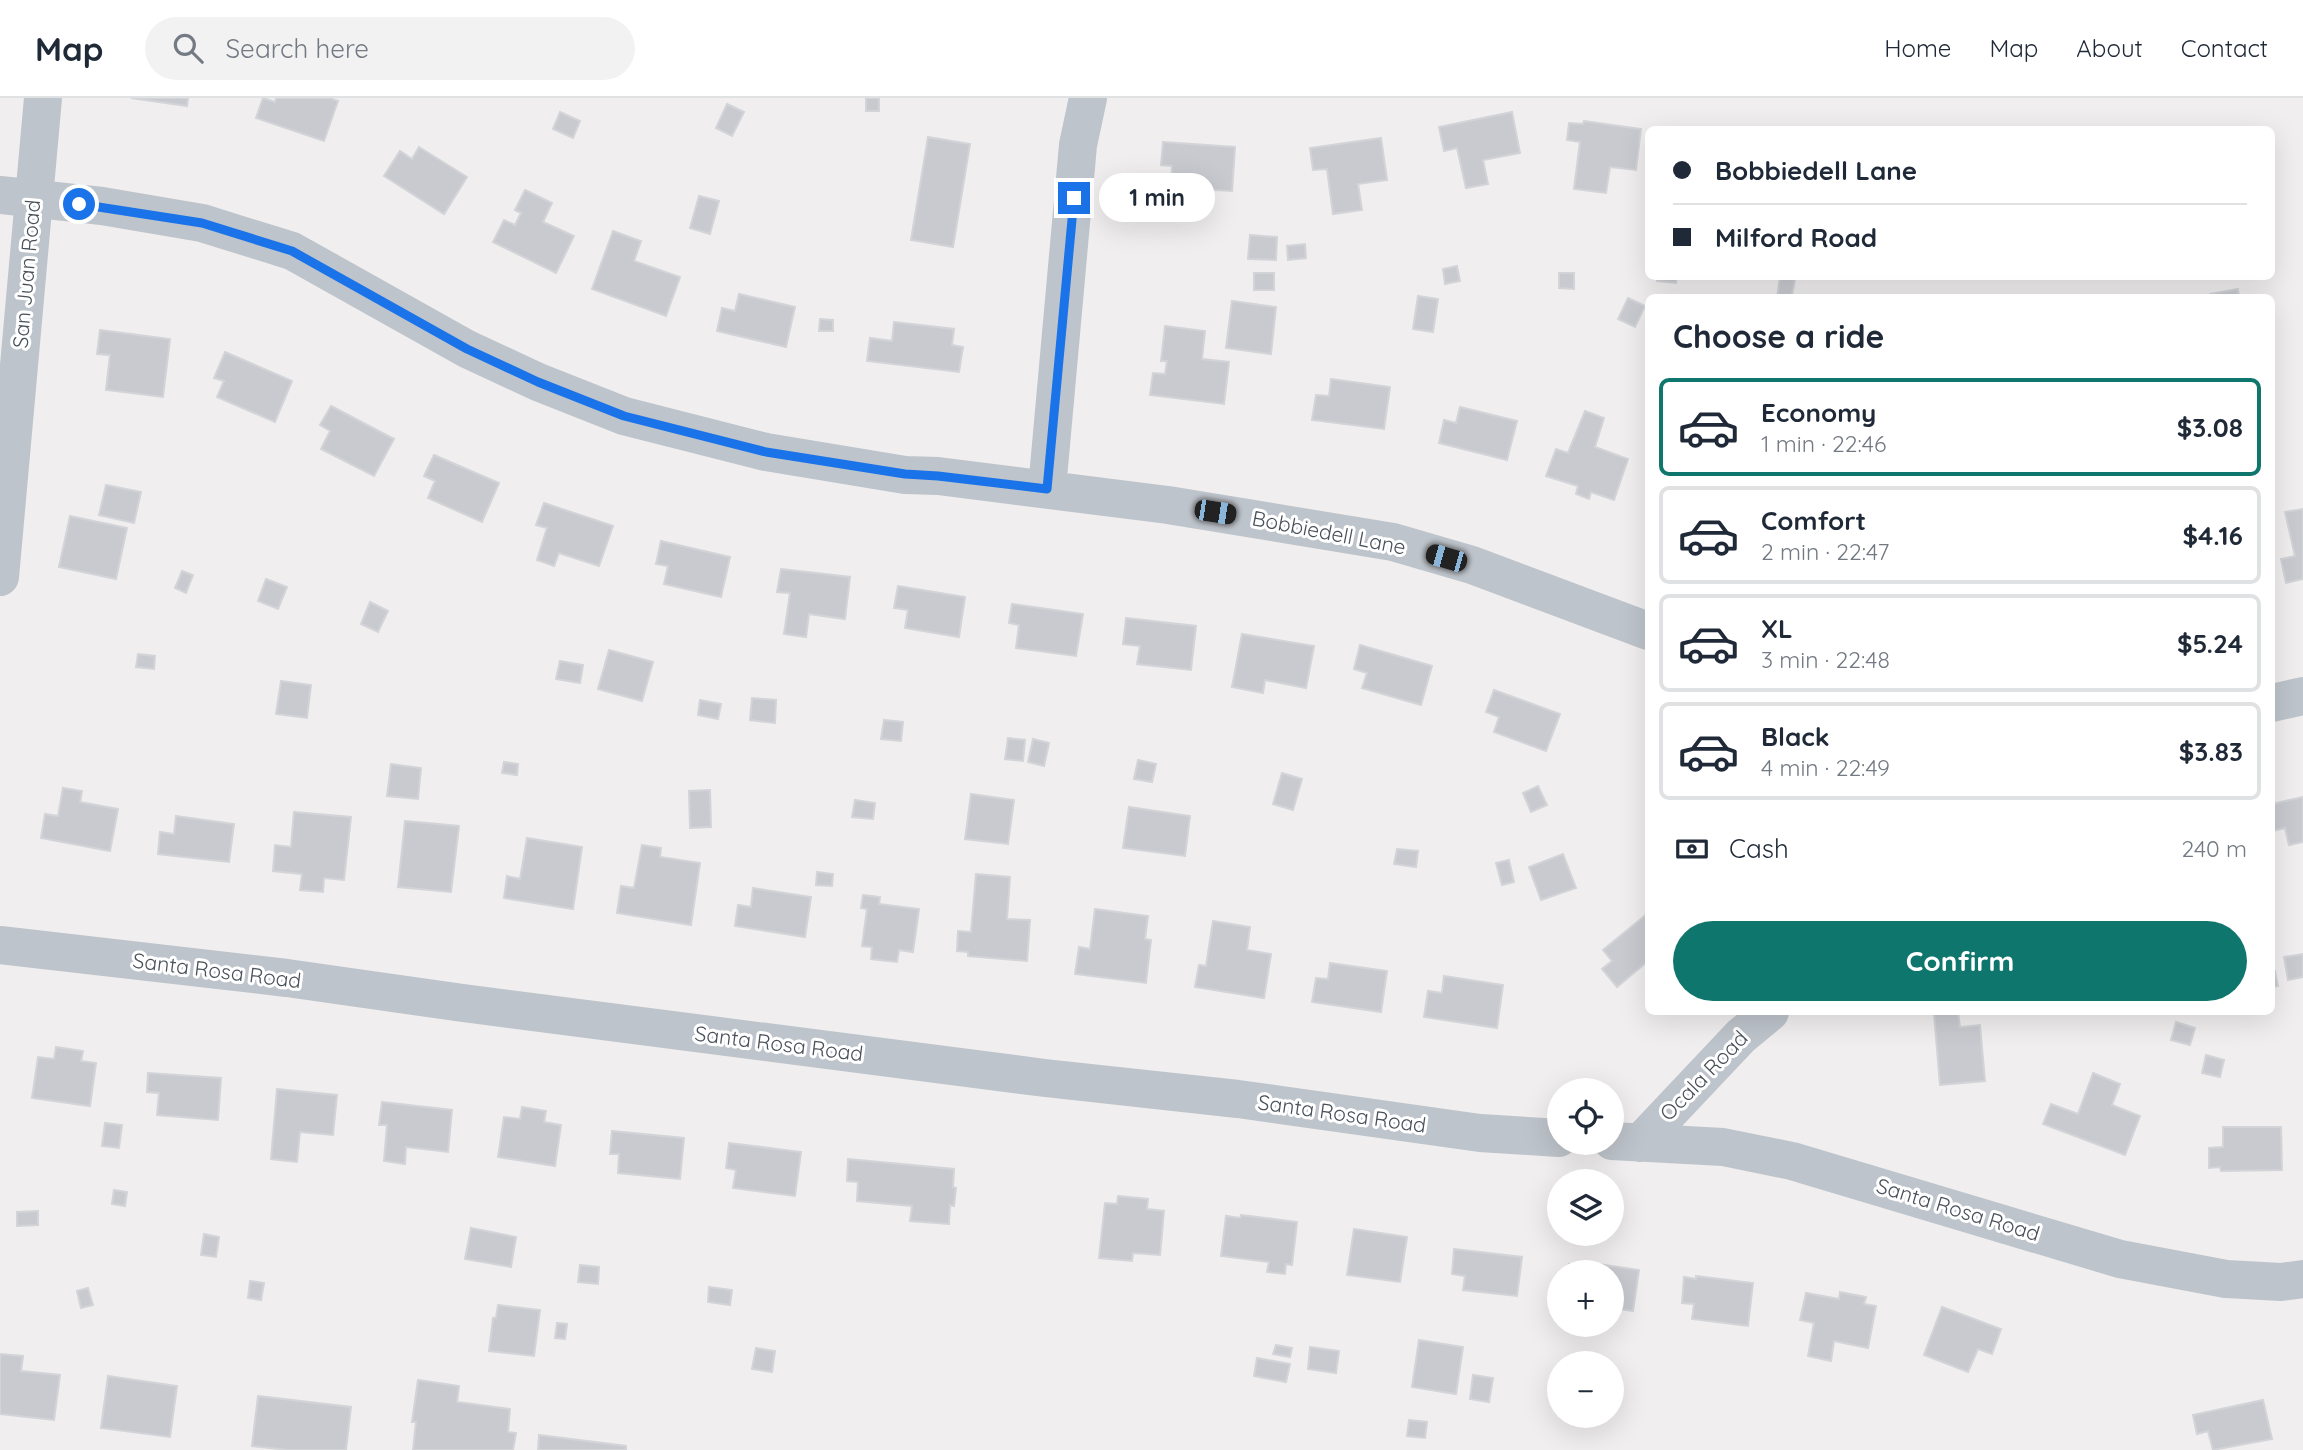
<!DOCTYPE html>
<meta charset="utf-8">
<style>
body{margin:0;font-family:Quicksand,sans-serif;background:#f2f2f3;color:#1f2937;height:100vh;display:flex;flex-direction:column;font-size:26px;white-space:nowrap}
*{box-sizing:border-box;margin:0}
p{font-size:23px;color:#747a83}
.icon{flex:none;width:38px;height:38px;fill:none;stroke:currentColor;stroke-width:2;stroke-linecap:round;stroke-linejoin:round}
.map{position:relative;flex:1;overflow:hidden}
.sheet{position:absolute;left:1645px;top:196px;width:630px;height:721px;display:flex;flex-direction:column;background:#fff;border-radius:10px;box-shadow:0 7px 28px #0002}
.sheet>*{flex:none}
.banner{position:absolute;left:1645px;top:28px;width:630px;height:154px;border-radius:10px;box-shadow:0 7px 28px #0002;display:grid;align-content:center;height:154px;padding:0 28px;background:#fff}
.tools{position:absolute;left:1547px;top:980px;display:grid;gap:14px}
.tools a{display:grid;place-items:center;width:77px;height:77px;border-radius:50%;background:#fff;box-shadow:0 7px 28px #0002;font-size:35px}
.end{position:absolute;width:32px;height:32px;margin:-16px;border:9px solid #1a73e8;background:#fff;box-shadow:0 0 0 4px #fff}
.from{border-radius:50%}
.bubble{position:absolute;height:49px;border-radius:24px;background:#fff;box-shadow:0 7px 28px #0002;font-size:23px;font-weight:800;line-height:49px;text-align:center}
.car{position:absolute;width:21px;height:42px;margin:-21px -10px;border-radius:9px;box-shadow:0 0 5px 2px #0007;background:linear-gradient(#222 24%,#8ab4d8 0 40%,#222 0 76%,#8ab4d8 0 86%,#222 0)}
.banner b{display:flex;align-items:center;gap:24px;height:66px;font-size:26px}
.banner b+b{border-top:2px solid #e0e1e3}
.banner i{width:18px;height:18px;background:#1f2937}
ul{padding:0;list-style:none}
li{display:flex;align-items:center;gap:21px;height:98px;margin:0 14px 10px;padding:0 14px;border:4px solid #e0e1e3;border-radius:10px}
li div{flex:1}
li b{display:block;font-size:26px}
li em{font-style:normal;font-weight:800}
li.current{border-color:#0f766e}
li>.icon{width:63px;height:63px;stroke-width:1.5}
h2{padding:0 28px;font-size:32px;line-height:84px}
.pay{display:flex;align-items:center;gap:18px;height:77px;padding:0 28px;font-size:26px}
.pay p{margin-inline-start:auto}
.action{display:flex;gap:14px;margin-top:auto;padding:14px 28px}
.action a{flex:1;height:80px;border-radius:42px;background:#0f766e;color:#fff;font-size:28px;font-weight:800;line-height:80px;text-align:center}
header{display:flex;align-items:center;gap:42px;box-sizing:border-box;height:98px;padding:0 35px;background:#fff;border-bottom:2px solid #e0e1e3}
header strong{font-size:33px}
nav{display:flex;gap:38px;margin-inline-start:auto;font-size:24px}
.search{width:490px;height:63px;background:#f2f2f3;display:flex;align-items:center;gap:18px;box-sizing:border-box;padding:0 24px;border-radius:38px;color:#747a83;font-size:26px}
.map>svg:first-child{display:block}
</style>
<header>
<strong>Map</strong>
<div class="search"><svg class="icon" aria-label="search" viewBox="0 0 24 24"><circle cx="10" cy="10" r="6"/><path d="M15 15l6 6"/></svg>Search here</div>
<nav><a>Home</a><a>Map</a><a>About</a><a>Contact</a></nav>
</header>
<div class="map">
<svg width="2303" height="1352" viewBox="0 0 2303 1352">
<rect width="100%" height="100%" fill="#f0eeee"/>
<path fill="#c9cad0" stroke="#d2d4d8" stroke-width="2" d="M131 0H188L187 8Z
M263 0 275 4 276 0H329L338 3 324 43 256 20Z
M866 0H879V13H866Z
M727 6 744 14 732 38 716 30Z
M560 14 580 23 573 40 553 31Z
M1512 14 1520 55 1483 62 1488 86 1466 90 1457 50 1444 53 1439 29Z
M1584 23 1641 31 1636 72 1610 69 1606 95 1574 91 1580 44 1567 42 1569 25 1583 26Z
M928 39 970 46 953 149 911 142Z
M1381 40 1387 82 1358 86 1362 112 1333 116 1327 71 1313 72 1310 50Z
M1163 44 1235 49 1232 93 1197 91 1196 108 1170 106 1172 68 1161 67Z
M419 49 467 79 444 116 384 78 400 53 412 61Z
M525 92 552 105 543 124 574 138 556 175 493 144 504 122 515 127 521 115 515 112Z
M699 98 719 103 710 136 690 130Z
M613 133 641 143 634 163 680 179 666 218 592 191Z
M1250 137 1277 139 1276 162 1248 161Z
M1305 146 1306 160 1288 162 1287 148Z
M1457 168 1460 183 1445 186 1443 171Z
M1254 175H1274V192H1254Z
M1559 175H1574V191L1559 190Z
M1657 178H1677L1676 185 1657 183Z
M1780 179 1795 181 1792 197 1809 200H1777Z
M2238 191 2239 200H2210V196Z
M739 196 795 209 786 249 717 233 722 210 735 213Z
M1418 198 1438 201 1433 234 1413 231Z
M1628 200 1645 208 1635 229 1618 221Z
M1232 203 1276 209 1271 256 1226 250Z
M820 221 833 222V233H819Z
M894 224 954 231 952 247 963 249 959 274 867 263 870 240 892 243Z
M1165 228 1205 233 1202 261 1229 264 1224 306 1150 297 1153 275 1165 276 1167 263H1161Z
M100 232 170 241 163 299 106 292 110 257 97 256Z
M225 254 292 283 275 324 217 299 224 283 214 280Z
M1331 281 1390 289 1384 331 1312 322 1316 297 1329 298Z
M331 308 394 341 374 378 321 351 330 333 320 327Z
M1460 309 1517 323 1507 362 1439 345 1444 322 1456 325Z
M1585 313 1604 320 1595 349 1628 361 1614 402 1591 394 1589 401 1576 396 1578 388 1546 378 1556 351 1568 355Z
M434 357 499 385 482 424 428 400 435 383 424 378Z
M106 387 141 394 134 425 99 417Z
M544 405 613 428 599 468 559 455 554 468 537 462 547 430 536 427Z
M2303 411V481L2286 485 2281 461 2295 458 2285 414Z
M70 418 127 430 116 481 59 469Z
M661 443 730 459 721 499 664 486 668 468 656 466Z
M781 471 850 479 845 521 809 516 806 539 784 536 790 495 777 494Z
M182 473 193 477 186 495 175 490Z
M266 481 287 489 278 511 258 503Z
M898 488 965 499 959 539 905 530 908 512 894 510Z
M370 504 388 513 378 534 361 526Z
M1012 506 1083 516 1076 558 1016 550 1019 527 1009 525Z
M1126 520 1196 528 1191 572 1137 566 1140 548 1123 546Z
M1242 536 1314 548 1306 590 1265 582 1263 595 1232 589Z
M1360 547 1432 568 1421 607 1362 590 1367 575 1354 571Z
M609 552 653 564 642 603 598 591Z
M138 556 155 558 154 571 136 569Z
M560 563 583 567 580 585 556 581Z
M281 583 311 587 307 620 276 616Z
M1494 592 1560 616 1546 653 1494 634 1499 619 1486 614Z
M752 600 776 602 775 625 750 622Z
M700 602 721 606 718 621 698 617Z
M884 622 903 624 901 643 881 641Z
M1008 640 1025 642 1023 663 1005 661Z
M1033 641 1049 645 1044 668 1028 664Z
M1138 662 1156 666 1152 684 1134 681Z
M504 664 518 666 517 677 502 675Z
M391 666 421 670 418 701 387 698Z
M1282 675 1302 681 1293 712 1273 706Z
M1538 688 1547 707 1531 714 1523 695Z
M63 690 82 693 80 704 118 711 110 753 41 740 45 716 58 718Z
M710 692 711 729 690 730 689 693Z
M971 696 1014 702 1008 746 965 741Z
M2303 699V744L2289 747 2285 730 2272 733V706Z
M855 702 875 705 873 721 852 719Z
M1129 709 1190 718 1185 758 1123 750Z
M294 714 351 719 344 782 324 780 323 794 300 792 302 776 273 773 275 747 291 749Z
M176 718 234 726 229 764 158 756 160 734 174 736Z
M405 723 459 728 451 794 398 789Z
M527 740 582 749 573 811 504 800 507 778 520 781Z
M642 747 661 750 660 759 700 765 691 827 617 815 621 788 634 790Z
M1397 751 1418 753 1416 769 1394 766Z
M1563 756 1576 790 1541 802 1529 769Z
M1509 762 1514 784 1502 787 1496 765Z
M817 774 833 776 832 788 816 787Z
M976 776 1010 779 1007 821 1030 822 1027 863 968 858V854L957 853 958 833 971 834Z
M753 790 811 799 805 839 735 828 738 807 751 809Z
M863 797 880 799 879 806 919 811 913 854 899 852 897 864 871 861 872 849 862 848 867 811 861 810Z
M1095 811 1148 818 1145 841 1151 842 1146 885 1075 876 1079 849 1090 851Z
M1648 815V863L1617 889 1602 871 1612 863 1603 852Z
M1213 823 1250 829 1247 852 1271 856 1264 900 1195 889 1199 867 1206 868Z
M2303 856V879L2288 882 2284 859Z
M1330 865 1387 873 1381 914 1312 904 1316 880 1328 881Z
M2275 873 2278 888 2272 889V874Z
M1444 878 1503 887 1497 930 1424 919 1428 893 1442 895Z
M1958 914 1960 929 1980 927 1985 983 1940 987 1934 916Z
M2176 924 2195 930 2190 947 2171 942Z
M56 949 83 953 81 963 96 965 90 1008 32 1000 38 959 54 961Z
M2206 957 2224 962 2220 979 2202 975Z
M148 975 221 980 218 1022 157 1017 159 995 147 994Z
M2093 975 2120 986 2112 1007 2140 1018 2125 1057 2043 1026 2051 1006 2078 1016Z
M277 991 337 997 333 1037 300 1034 297 1064 271 1061Z
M382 1004 452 1012 448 1054 406 1049 405 1066 384 1063 387 1027H379Z
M522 1009 546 1013 544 1024 561 1027 555 1068 498 1059 504 1019 520 1021Z
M105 1025 122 1027 119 1050 102 1048Z
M2223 1029H2281L2282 1072 2221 1073 2220 1069 2209 1070V1050L2223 1049Z
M612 1033 684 1040 680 1081 618 1075 619 1056H610Z
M729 1045 801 1054 795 1098 733 1090 736 1072 726 1070Z
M848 1061 954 1071 953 1089 956 1090 954 1108 950 1107 949 1126 910 1123 912 1108 857 1103 858 1084 847 1083Z
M114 1092 127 1094 125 1108 112 1106Z
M1118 1098 1148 1101 1147 1111 1164 1113 1160 1157 1133 1155 1132 1163 1099 1160 1105 1105 1117 1106Z
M38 1113V1127L17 1128V1114Z
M1241 1117 1297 1124 1292 1167 1286 1166 1285 1176 1267 1174 1269 1164 1221 1158 1226 1118 1240 1120Z
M471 1130 516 1139 511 1169 465 1161Z
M1354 1131 1407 1139 1400 1184 1347 1177Z
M204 1136 219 1139 216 1159 201 1157Z
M1454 1151 1522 1159 1517 1198 1463 1192 1465 1178 1452 1176Z
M1584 1164 1639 1172 1633 1213 1612 1210V1174H1568L1569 1166 1583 1168Z
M580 1167 599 1169 598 1186 578 1184Z
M1696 1178 1753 1185 1748 1228 1692 1221 1694 1206 1682 1205 1684 1179 1696 1181Z
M250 1183 264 1185 261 1202 248 1200Z
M709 1189 732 1192 730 1207 708 1204Z
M88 1190 93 1207 81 1210 77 1193Z
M1840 1194 1866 1199 1864 1206 1876 1208 1868 1250 1834 1243 1831 1263 1808 1258 1814 1225 1800 1222 1806 1195 1839 1201Z
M498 1207 540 1212 534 1258 489 1253 493 1220H496Z
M1942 1209 2001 1231 1992 1256 1978 1251 1968 1274 1924 1257Z
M557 1225 567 1226 565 1241 555 1240Z
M1419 1242 1463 1249 1456 1296 1412 1289Z
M1276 1247 1292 1250 1290 1259 1273 1256Z
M1310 1249 1339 1253 1336 1275 1308 1271Z
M756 1250 775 1253 772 1274 752 1271Z
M0 1256 23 1258 21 1273 60 1277 54 1322 0 1316Z
M1257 1260 1290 1266 1286 1284 1254 1278Z
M1473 1277 1493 1280 1489 1304 1470 1301Z
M108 1278 177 1288 170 1339 101 1330Z
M418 1282 459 1288 457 1304 510 1311 508 1334 516 1335 513 1352H413L416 1324H412Z
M258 1298 351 1309 346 1352H288L252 1348Z
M2263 1302 2272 1341 2213 1352 2208 1333 2197 1336 2193 1317Z
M1409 1322 1427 1324 1425 1340 1407 1338Z
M539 1337 626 1348V1352H538Z"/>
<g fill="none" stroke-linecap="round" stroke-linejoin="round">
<path stroke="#bec4cb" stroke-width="38" d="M0 97 102 108 202 125 292 153 467 251 538 284 624 318 766 354 905 377 938 378 1168 407 1393 444 1472 467 1648 533
M1047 391 1078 47 1088 0
M0 479 43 0
M2272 605 2303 598
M0 847 287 880 463 905 1045 980 1238 1001 1480 1035 1559 1040
M1612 1043 1723 1049 1792 1063 2120 1161 2226 1181 2281 1184 2303 1181
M1640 1045 1741 938 1770 914"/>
</g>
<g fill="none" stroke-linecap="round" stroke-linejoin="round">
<path stroke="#1a73e8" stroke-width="9" d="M79 106 202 125 292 153 467 251 538 284 624 318 766 354 905 376 938 378 1047 391 1074 100"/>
</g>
<g text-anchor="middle" stroke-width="6" stroke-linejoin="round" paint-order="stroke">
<g font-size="21" fill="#485059" stroke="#fff">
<text transform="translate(27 176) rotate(-85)" y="7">San Juan Road</text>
<text transform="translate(1329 435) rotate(11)" y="7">Bobbiedell Lane</text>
<text transform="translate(217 873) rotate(7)" y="7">Santa Rosa Road</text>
<text transform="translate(779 946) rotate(7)" y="7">Santa Rosa Road</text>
<text transform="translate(1704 978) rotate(-46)" y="7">Ocala Road</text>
<text transform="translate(1342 1016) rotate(8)" y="7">Santa Rosa Road</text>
<text transform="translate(1958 1112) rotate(17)" y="7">Santa Rosa Road</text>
</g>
</g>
</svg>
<div class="tools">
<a><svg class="icon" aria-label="locate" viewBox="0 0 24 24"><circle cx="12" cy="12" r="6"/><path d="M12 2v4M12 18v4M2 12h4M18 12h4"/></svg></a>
<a><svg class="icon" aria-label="layers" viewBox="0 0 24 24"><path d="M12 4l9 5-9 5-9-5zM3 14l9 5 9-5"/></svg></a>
<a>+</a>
<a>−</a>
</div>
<i class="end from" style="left:79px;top:106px"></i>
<i class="end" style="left:1074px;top:100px"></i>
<div class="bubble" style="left:1099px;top:75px;width:116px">1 min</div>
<i class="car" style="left:1215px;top:414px;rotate:99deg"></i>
<i class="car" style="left:1446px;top:460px;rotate:286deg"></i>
<div class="banner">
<b><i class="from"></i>Bobbiedell Lane</b>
<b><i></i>Milford Road</b>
</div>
<section class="sheet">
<h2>Choose a ride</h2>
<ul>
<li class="current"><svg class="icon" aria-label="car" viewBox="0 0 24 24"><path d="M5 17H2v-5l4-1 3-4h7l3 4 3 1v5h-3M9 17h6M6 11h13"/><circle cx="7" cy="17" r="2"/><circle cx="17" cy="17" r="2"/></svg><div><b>Economy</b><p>1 min · 22:46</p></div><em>$3.08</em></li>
<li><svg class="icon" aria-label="car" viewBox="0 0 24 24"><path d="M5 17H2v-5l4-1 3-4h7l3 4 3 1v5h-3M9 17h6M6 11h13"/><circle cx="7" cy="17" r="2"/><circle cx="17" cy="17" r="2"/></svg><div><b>Comfort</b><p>2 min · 22:47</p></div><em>$4.16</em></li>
<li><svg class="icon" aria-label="car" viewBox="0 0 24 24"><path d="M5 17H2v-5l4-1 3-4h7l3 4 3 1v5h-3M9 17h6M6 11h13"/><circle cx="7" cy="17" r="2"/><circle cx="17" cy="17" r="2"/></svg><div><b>XL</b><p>3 min · 22:48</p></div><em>$5.24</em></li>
<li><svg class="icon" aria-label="car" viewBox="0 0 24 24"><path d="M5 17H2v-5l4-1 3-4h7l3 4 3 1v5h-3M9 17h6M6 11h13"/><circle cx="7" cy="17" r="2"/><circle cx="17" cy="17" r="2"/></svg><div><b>Black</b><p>4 min · 22:49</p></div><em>$3.83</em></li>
</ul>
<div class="pay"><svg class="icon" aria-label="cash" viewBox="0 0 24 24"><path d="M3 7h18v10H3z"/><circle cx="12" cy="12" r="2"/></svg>Cash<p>240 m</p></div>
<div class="action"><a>Confirm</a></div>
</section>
</div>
